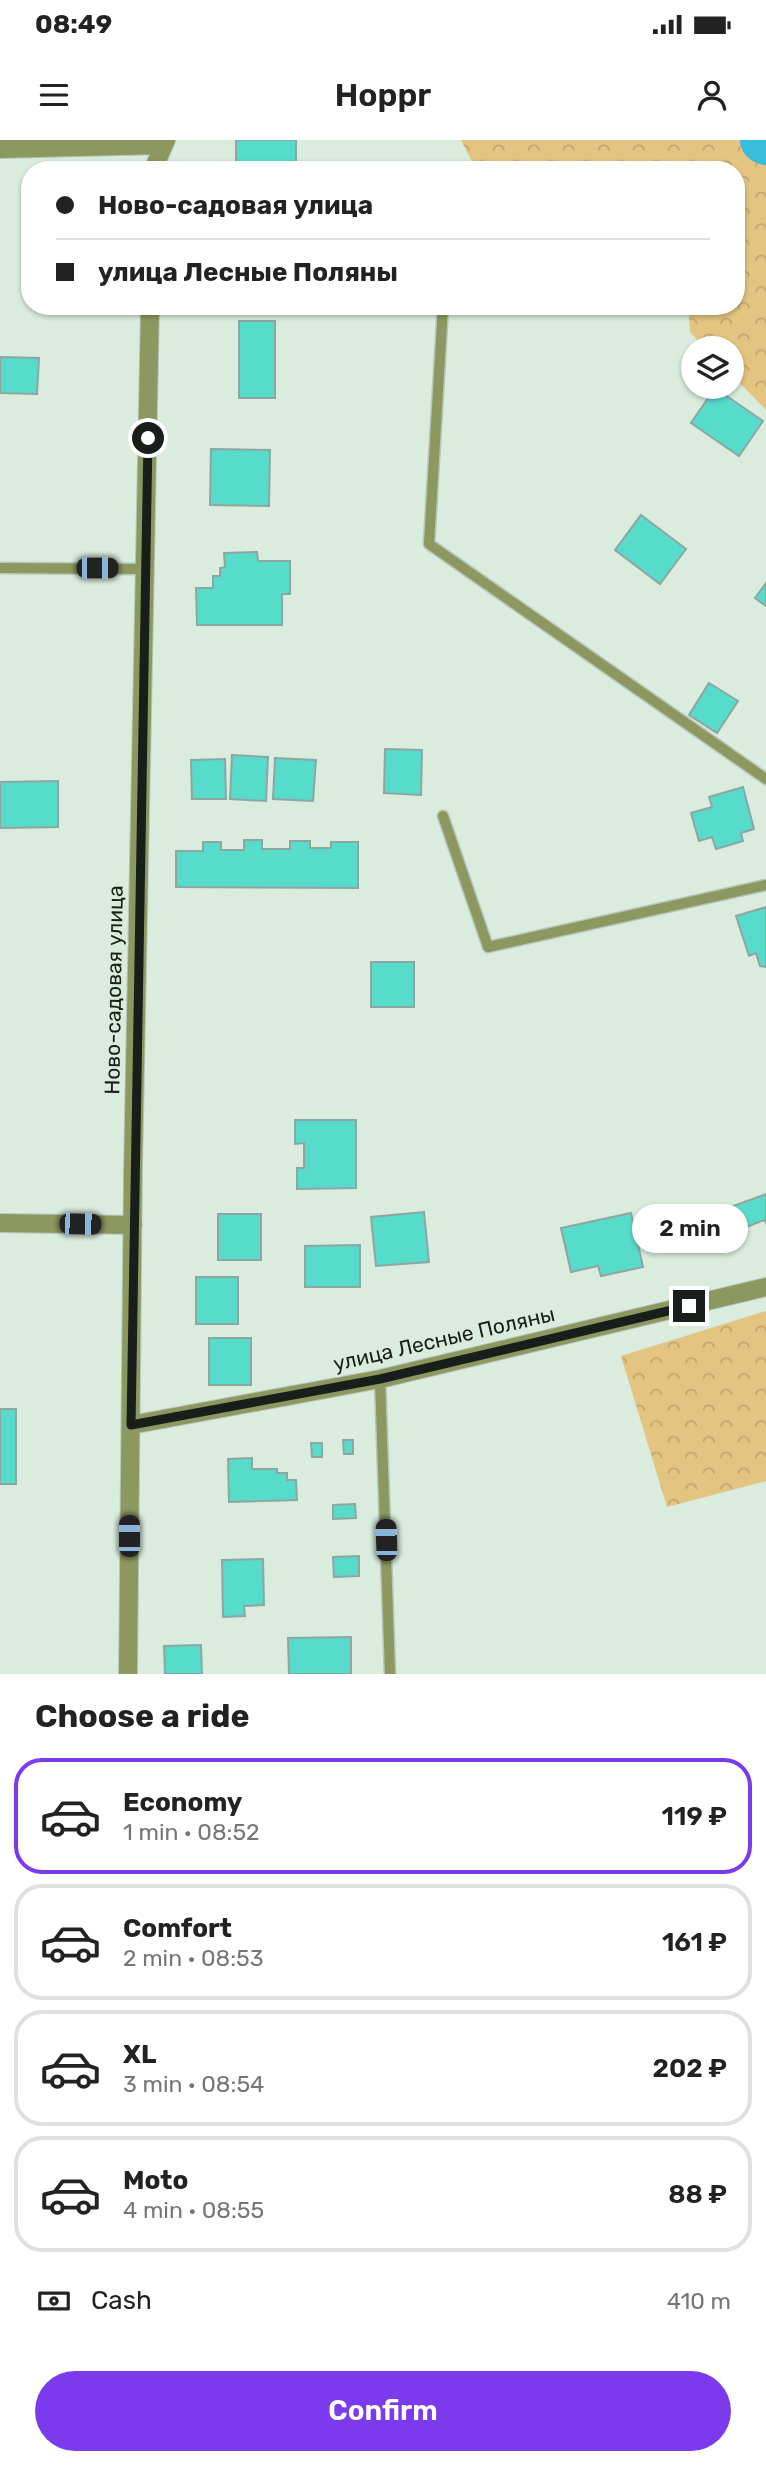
<!DOCTYPE html>
<meta charset="utf-8">
<style>
body{margin:0;font-family:Rubik,sans-serif;background:#f6f6f6;color:#222;height:100vh;display:flex;flex-direction:column;font-size:26px;white-space:nowrap}
*{box-sizing:border-box;margin:0}
p{font-size:23px;color:#767676}
.icon{flex:none;width:38px;height:38px;fill:none;stroke:currentColor;stroke-width:2;stroke-linecap:round;stroke-linejoin:round}
.map{position:relative;height:1534px;overflow:hidden}
.side{display:flex;flex-direction:column;background:#fff;flex:1}
.side>*{flex:none}
.hud{position:absolute;left:21px;top:21px;width:724px;height:154px;border-radius:28px;box-shadow:0 2px 5px #0004;display:grid;align-content:center;height:154px;padding:0 35px;background:#fff}
.tools{position:absolute;left:681px;top:196px;display:grid;gap:14px}
.tools a{display:grid;place-items:center;width:63px;height:63px;border-radius:50%;background:#fff;box-shadow:0 2px 5px #0004;font-size:35px}
.end{position:absolute;width:32px;height:32px;margin:-16px;border:9px solid #181e19;background:#fff;box-shadow:0 0 0 4px #fff}
.from{border-radius:50%}
.bubble{position:absolute;height:49px;border-radius:24px;background:#fff;box-shadow:0 2px 5px #0004;font-size:23px;font-weight:600;line-height:49px;text-align:center}
.car{position:absolute;width:21px;height:42px;margin:-21px -10px;border-radius:9px;box-shadow:0 0 5px 2px #0007;background:linear-gradient(#222 24%,#8ab4d8 0 40%,#222 0 76%,#8ab4d8 0 86%,#222 0)}
.hud b{display:flex;align-items:center;gap:24px;height:66px;font-size:26px}
.hud b+b{border-top:2px solid #e0e0e0}
.hud i{width:18px;height:18px;background:#222}
ul{padding:0;list-style:none}
li{display:flex;align-items:center;gap:21px;height:116px;margin:0 14px 10px;padding:0 21px;border:4px solid #e0e0e0;border-radius:28px}
li div{flex:1}
li b{display:block;font-size:26px}
li em{font-style:normal;font-weight:600}
li.on{border-color:#7c3aed}
li>.icon{width:63px;height:63px;stroke-width:1.5}
h2{padding:0 35px;font-size:32px;line-height:84px}
.pay{display:flex;align-items:center;gap:18px;height:77px;padding:0 35px;font-size:26px}
.pay p{margin-inline-start:auto}
.cta{display:flex;gap:14px;margin-top:auto;padding:14px 35px}
.cta a{flex:1;height:80px;border-radius:42px;background:#7c3aed;color:#fff;font-size:28px;font-weight:600;line-height:80px;text-align:center}
.status{display:flex;justify-content:space-between;align-items:center;height:49px;padding:0 35px;background:#fff;direction:ltr}
.status svg{height:19px;fill:currentColor}
header{display:flex;justify-content:space-between;align-items:center;height:91px;padding:0 35px;background:#fff;font-size:32px;font-weight:600}
.map>svg:first-child{display:block}
</style>
<div class="status"><b>08:49</b><svg viewBox="0 0 49 12"><path d="M0 12V9h3v3zM5 12V6h3v6zM10 12V3h3v9zM15 12V0h3v12zM26 1h20v11H26zM47 4h2v5h-2z"/></svg></div>
<header><svg class="icon" aria-label="menu" viewBox="0 0 24 24"><path d="M4 6h16M4 12h16M4 18h16"/></svg>Hoppr<svg class="icon" aria-label="person" viewBox="0 0 24 24"><circle cx="12" cy="8" r="4"/><path d="M4 21q1-7 8-7t8 7"/></svg></header>
<div class="map">
<svg width="766" height="1534" viewBox="0 0 766 1534">
<defs>
<pattern id="forest-crowns" width="20" height="18" patternUnits="userSpaceOnUse" patternTransform="scale(1.75)"><rect width="20" height="18" fill="#e3c480"/><path d="M2 6a3 3 0 1 1 6 0M12 15a3 3 0 1 1 6 0" fill="none" stroke="#c2a86e"/></pattern>
</defs>
<rect width="100%" height="100%" fill="#d9ecdd"/>
<path fill="url(#forest-crowns)" d="M461 0H766V270L732 235V208H705L690 192 688 166H737V30H476Z
M766 1171V1341L667 1367 621 1216Z"/>
<g fill="none" stroke-linecap="round" stroke-linejoin="round">
<path stroke="#37bcdb" stroke-width="46" d="M763 0 766 2"/>
</g>
<path fill="#57dccc" stroke="#8ea6a2" stroke-width="2" d="M236 0H296V30L236 29Z
M239 181H275V258H239Z
M0 217 39 218 37 254 0 253Z
M715 248 763 281 739 316 691 283Z
M211 309 270 310 269 366 210 365Z
M641 375 686 409 660 444 615 410Z
M257 412 258 421H290V454H282V485H197L196 448H213V436H220V428L225 427 224 413Z
M766 443V466L755 458Z
M709 543 738 561 717 593 689 575Z
M385 609 422 610 421 655 384 653Z
M232 615 268 617 266 661 230 659Z
M275 618 316 620 313 661 273 659Z
M225 619 226 659H192L191 620Z
M58 641V687L0 688V642Z
M743 647 754 689 741 693 743 701 716 709 712 697 699 701 691 673 712 667 709 657Z
M244 700H262V709H290V701H310V708H331V702H358V748L176 747V711H203V702H221V710H244Z
M766 767V827L760 826 756 813 749 816 736 776Z
M371 822H414V867H371Z
M295 980H356V1048L297 1049V1028H304V1003L295 1004Z
M766 1054V1083L764 1080 742 1089 733 1066Z
M424 1072 429 1122 376 1126 371 1077Z
M631 1073 643 1127 601 1136 598 1126 571 1132 561 1088Z
M218 1074H261V1120H218Z
M360 1105V1147H305V1106Z
M196 1137H238V1184H196Z
M209 1198H251V1245H209Z
M0 1269H16V1344H0Z
M343 1300H353V1314H344Z
M311 1303H322V1317H312Z
M252 1318V1329H277V1333H287V1340H296L297 1360 229 1362 228 1319Z
M355 1364 356 1378 333 1379V1365Z
M359 1416V1436L334 1437 333 1417Z
M263 1419 264 1465 244 1466 245 1476 223 1477 222 1420Z
M351 1497V1534H289L288 1498Z
M201 1505 202 1534H165L164 1506Z"/>
<g fill="none" stroke-linecap="round" stroke-linejoin="round">
<g stroke="#b6c7ba" stroke-width="13">
<path id="service" d="M443 166 429 404 766 639
M0 428 145 429
M443 676 488 807 766 745
M380 1239 390 1534"/>
</g>
<g stroke="#b6c7ba" stroke-width="20">
<path id="minor" d="M0 9 164 5
M153 30 166 0
M0 1083 133 1085
M131 1285 380 1239 766 1147
M128 1534 133 1028 150 166"/>
</g>
<use href="#service" stroke="#8c985f" stroke-width="10"/>
<use href="#minor" stroke="#8c985f" stroke-width="18"/>
</g>
<g fill="none" stroke-linecap="round" stroke-linejoin="round">
<path stroke="#181e19" stroke-width="9" d="M148 298 131 1285 380 1239 689 1166"/>
</g>
<g text-anchor="middle" stroke-width="5" stroke-linejoin="round" paint-order="stroke">
<g font-size="21" fill="#181e19" stroke="#d9ecdd">
<text transform="translate(114 850) rotate(-89)" y="7">Ново-садовая улица</text>
<text transform="translate(444 1199) rotate(-13)" y="7">улица Лесные Поляны</text>
</g>
</g>
</svg>
<div class="tools">
<a><svg class="icon" aria-label="layers" viewBox="0 0 24 24"><path d="M12 4l9 5-9 5-9-5zM3 14l9 5 9-5"/></svg></a>
</div>
<i class="end from" style="left:148px;top:298px"></i>
<i class="end" style="left:689px;top:1166px"></i>
<div class="bubble" style="left:632px;top:1064px;width:116px">2 min</div>
<i class="car" style="left:97px;top:428px;rotate:90deg"></i>
<i class="car" style="left:80px;top:1084px;rotate:91deg"></i>
<i class="car" style="left:129px;top:1396px;rotate:0deg"></i>
<i class="car" style="left:386px;top:1400px;rotate:358deg"></i>
<div class="hud">
<b><i class="from"></i>Ново-садовая улица</b>
<b><i></i>улица Лесные Поляны</b>
</div>
</div>
<section class="side">
<h2>Choose a ride</h2>
<ul>
<li class="on"><svg class="icon" aria-label="car" viewBox="0 0 24 24"><path d="M5 17H2v-5l4-1 3-4h7l3 4 3 1v5h-3M9 17h6M6 11h13"/><circle cx="7" cy="17" r="2"/><circle cx="17" cy="17" r="2"/></svg><div><b>Economy</b><p>1 min · 08:52</p></div><em>119 ₽</em></li>
<li><svg class="icon" aria-label="car" viewBox="0 0 24 24"><path d="M5 17H2v-5l4-1 3-4h7l3 4 3 1v5h-3M9 17h6M6 11h13"/><circle cx="7" cy="17" r="2"/><circle cx="17" cy="17" r="2"/></svg><div><b>Comfort</b><p>2 min · 08:53</p></div><em>161 ₽</em></li>
<li><svg class="icon" aria-label="car" viewBox="0 0 24 24"><path d="M5 17H2v-5l4-1 3-4h7l3 4 3 1v5h-3M9 17h6M6 11h13"/><circle cx="7" cy="17" r="2"/><circle cx="17" cy="17" r="2"/></svg><div><b>XL</b><p>3 min · 08:54</p></div><em>202 ₽</em></li>
<li><svg class="icon" aria-label="car" viewBox="0 0 24 24"><path d="M5 17H2v-5l4-1 3-4h7l3 4 3 1v5h-3M9 17h6M6 11h13"/><circle cx="7" cy="17" r="2"/><circle cx="17" cy="17" r="2"/></svg><div><b>Moto</b><p>4 min · 08:55</p></div><em>88 ₽</em></li>
</ul>
<div class="pay"><svg class="icon" aria-label="cash" viewBox="0 0 24 24"><path d="M3 7h18v10H3z"/><circle cx="12" cy="12" r="2"/></svg>Cash<p>410 m</p></div>
<div class="cta"><a>Confirm</a></div>
</section>
